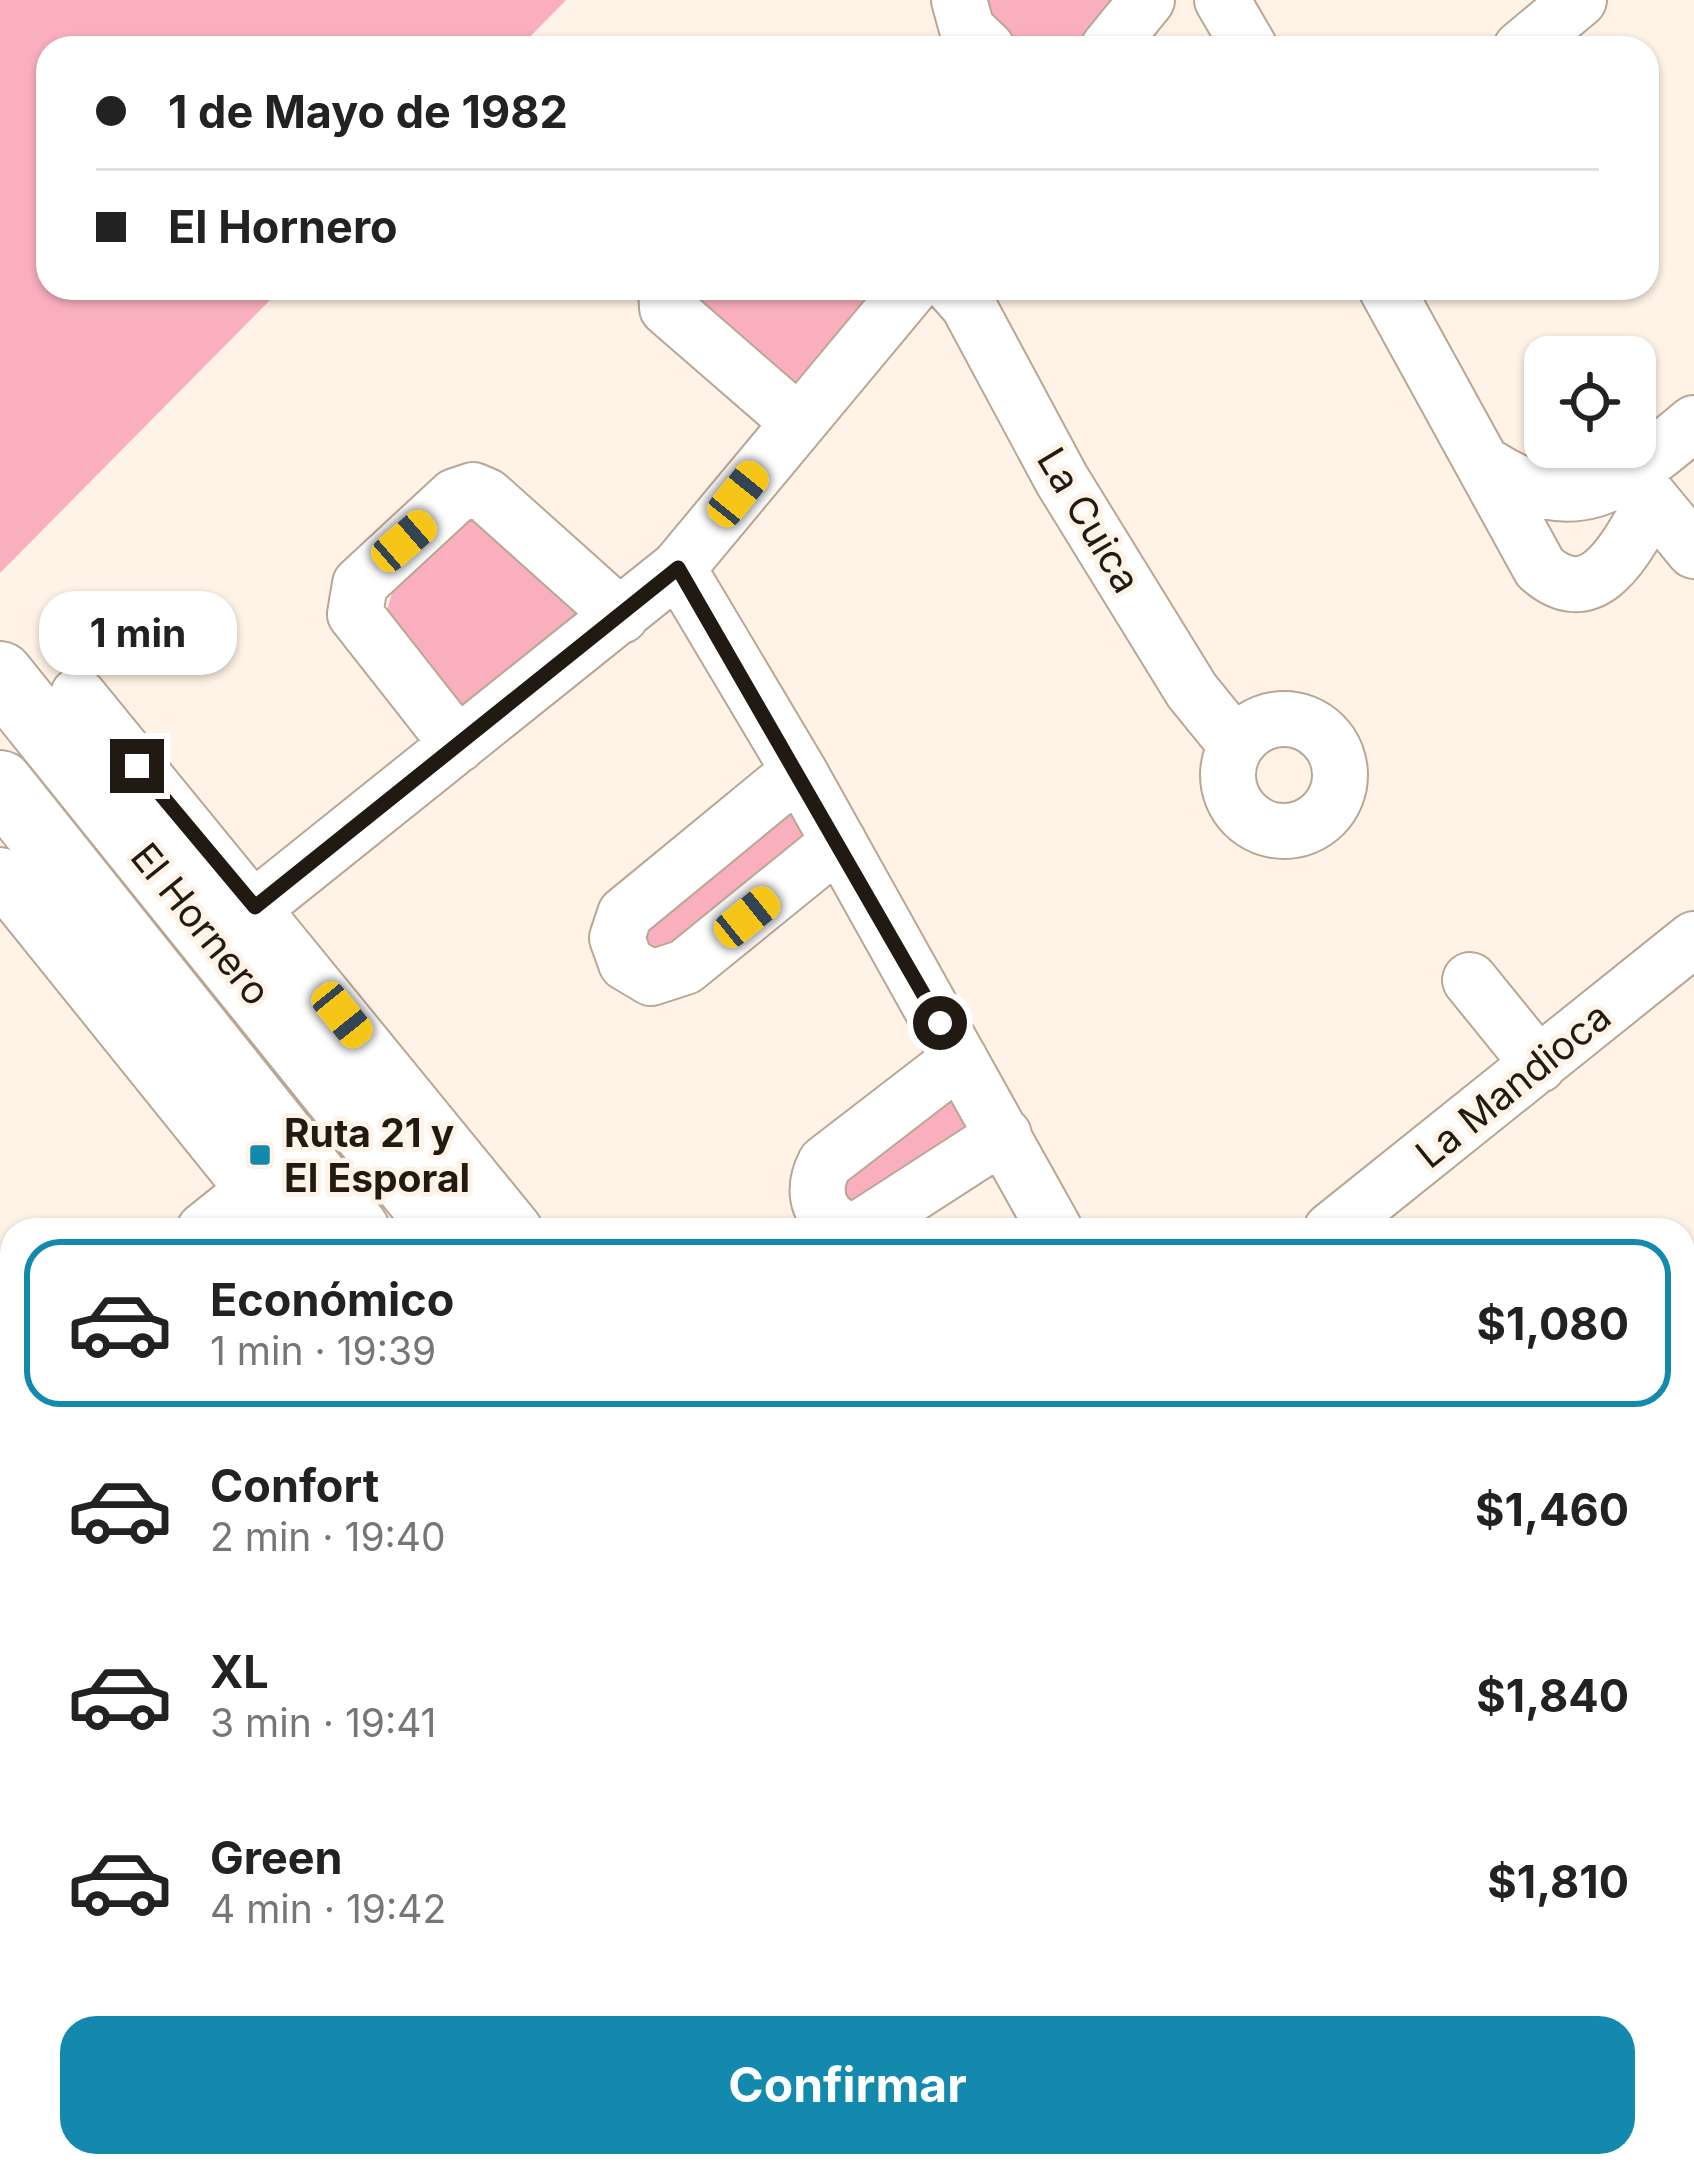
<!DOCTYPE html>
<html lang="es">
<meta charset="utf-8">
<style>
body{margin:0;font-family:Inter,sans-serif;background:#f2f2f2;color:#222;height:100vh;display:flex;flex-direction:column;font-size:45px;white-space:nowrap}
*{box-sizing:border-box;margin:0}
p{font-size:39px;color:#767676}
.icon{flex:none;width:66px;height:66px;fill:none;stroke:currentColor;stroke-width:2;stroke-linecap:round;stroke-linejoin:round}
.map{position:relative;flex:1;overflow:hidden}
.drawer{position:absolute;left:0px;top:1218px;width:1695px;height:960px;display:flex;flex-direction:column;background:#fff;border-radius:36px 36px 0 0;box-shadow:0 3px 9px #0004}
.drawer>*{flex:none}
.top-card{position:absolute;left:36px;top:36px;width:1623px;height:264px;border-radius:36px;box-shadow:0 3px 9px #0004;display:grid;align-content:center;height:264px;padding:0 60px;background:#fff}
.buttons{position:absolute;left:1524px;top:336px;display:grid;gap:24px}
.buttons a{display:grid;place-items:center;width:132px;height:132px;border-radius:24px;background:#fff;box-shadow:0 3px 9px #0004;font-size:60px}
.end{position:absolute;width:54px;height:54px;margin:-27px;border:15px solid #201a12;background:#fff;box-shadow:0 0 0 6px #fff}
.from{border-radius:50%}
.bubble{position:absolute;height:84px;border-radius:36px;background:#fff;box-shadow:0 3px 9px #0004;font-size:39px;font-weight:700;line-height:84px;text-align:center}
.car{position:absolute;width:36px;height:72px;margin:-36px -18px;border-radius:15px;box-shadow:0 0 9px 3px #0007;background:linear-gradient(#f5c518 24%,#345 0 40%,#f5c518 0 76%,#345 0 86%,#f5c518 0)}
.top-card b{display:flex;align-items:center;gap:42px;height:114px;font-size:45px}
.top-card b+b{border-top:3px solid #e0e0e0}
.top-card i{width:30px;height:30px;background:#222}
ul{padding:21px 0 0;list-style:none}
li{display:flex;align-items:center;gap:36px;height:168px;margin:0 24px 18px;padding:0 36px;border:6px solid transparent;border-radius:36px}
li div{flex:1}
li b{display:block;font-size:45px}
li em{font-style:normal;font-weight:700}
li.on{border-color:#1389ad}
li>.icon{width:108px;height:108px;stroke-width:1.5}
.primary-button{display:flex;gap:24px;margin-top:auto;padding:24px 60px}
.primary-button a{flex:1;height:138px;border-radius:36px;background:#1389ad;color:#fff;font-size:48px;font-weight:700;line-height:138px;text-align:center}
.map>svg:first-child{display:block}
</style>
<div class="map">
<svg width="1694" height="2178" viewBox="0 0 1694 2178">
<rect width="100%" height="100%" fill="#fff3e7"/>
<path fill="#faafbe" d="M0 0H566L519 48H48V288H282L0 573Z
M976 0H1135L1098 48H1007Z
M689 288H847L866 304 807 394 693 312Z
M456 517H479L583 610 472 719 383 623 400 566Z
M801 799 822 841 646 963 637 926Z
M955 1093 981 1128 868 1216 837 1201 849 1172Z"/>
<path fill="#ebe095" d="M1694 2003V2160L1673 2178H1614L1604 2166H1683V2013Z
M501 2166H541L527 2178H512Z"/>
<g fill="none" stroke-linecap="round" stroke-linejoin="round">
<g stroke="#b9a693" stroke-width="58">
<path id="minor" d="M959 0 967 29 987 48
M1222 0 1250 48
M1108 48 1147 0
M1521 48 1579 0
M666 288 667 308 797 421
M953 288 968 305 1062 480 1192 691 1236 745
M1386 288 1540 568C1596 617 1628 543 1653 502
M1486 465C1578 524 1622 483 1694 423
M1633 477 1694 551
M678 568 799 771 1055 1230
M78 695 515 1230
M1228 775a56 56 0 1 1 112 0a56 56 0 1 1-112 0Z
M458 745 355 614 360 584 455 496 473 490 487 496 621 616
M799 771 625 914 617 938 626 963 651 978 685 967 839 842
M0 875 286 1230
M255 907 678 568 911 288
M1470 980 1539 1065
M204 1230 254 1190
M850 1230C818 1220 810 1192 825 1163L960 1059
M857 1230 1004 1135
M1331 1230 1694 939
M0 1390 12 1381
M1683 1449V1468
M0 1588 12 1592
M1683 1607 1694 1620
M0 2053 12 2062
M111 2166 121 2178
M641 2166 651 2178
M1039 2166 1049 2178
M1548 2166 1557 2178
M262 2178 276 2166"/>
</g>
<g stroke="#b9a693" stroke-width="70">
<path id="major" d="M0 675 446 1230
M0 784 356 1230
M1683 1945 1694 1936
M1101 2166 1111 2178
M1194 2166 1204 2178
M1402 2178 1416 2166"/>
</g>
<use href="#minor" stroke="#fff" stroke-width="54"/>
<use href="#major" stroke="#fff" stroke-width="66"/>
</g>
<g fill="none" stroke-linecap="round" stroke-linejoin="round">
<path stroke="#201a12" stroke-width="15" d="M137 766 255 907 678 568 940 1023"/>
</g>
<rect fill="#1389ad" stroke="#fff3e7" stroke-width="4.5" x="248" y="1143" width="24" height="24" rx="6"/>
<g text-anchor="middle" stroke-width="10" stroke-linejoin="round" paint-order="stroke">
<g font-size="39" fill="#201a12" stroke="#fff3e7">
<text transform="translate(1089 520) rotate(59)" y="14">La Cuica</text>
<text transform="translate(201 924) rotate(51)" y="14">El Hornero</text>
<text transform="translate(1513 1085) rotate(-39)" y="14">La Mandioca</text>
</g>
<g font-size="39" font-weight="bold" fill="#201a12" stroke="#fff3e7" text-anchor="start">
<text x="284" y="1147">Ruta 21 y<tspan x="284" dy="45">El Esporal</tspan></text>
</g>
</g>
</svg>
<div class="buttons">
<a><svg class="icon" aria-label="locate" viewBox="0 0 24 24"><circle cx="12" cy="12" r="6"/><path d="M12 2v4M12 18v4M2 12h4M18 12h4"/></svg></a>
</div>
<i class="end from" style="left:940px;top:1023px"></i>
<i class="end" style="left:137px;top:766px"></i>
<div class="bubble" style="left:39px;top:591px;width:198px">1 min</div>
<i class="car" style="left:738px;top:494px;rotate:39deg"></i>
<i class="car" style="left:404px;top:541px;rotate:49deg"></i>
<i class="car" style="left:747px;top:917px;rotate:51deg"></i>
<i class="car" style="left:342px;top:1015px;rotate:141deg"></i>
<div class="top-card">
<b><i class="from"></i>1 de Mayo de 1982</b>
<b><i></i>El Hornero</b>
</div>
<section class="drawer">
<ul>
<li class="on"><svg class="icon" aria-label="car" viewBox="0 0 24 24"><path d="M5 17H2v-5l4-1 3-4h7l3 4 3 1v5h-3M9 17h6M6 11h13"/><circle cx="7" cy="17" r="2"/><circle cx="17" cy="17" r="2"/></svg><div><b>Económico</b><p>1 min · 19:39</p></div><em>$1,080</em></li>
<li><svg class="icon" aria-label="car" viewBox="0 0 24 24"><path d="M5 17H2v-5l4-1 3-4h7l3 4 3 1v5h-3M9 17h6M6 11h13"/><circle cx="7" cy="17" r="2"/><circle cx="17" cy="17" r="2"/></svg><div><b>Confort</b><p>2 min · 19:40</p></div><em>$1,460</em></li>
<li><svg class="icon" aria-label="car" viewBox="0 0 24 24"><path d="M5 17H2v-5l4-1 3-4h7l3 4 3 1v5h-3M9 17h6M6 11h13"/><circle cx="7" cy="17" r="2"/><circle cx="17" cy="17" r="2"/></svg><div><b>XL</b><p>3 min · 19:41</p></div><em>$1,840</em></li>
<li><svg class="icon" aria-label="car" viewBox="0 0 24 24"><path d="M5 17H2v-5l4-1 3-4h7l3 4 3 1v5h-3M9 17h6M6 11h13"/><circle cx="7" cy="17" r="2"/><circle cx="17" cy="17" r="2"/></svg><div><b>Green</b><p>4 min · 19:42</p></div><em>$1,810</em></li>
</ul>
<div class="primary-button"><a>Confirmar</a></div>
</section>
</div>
